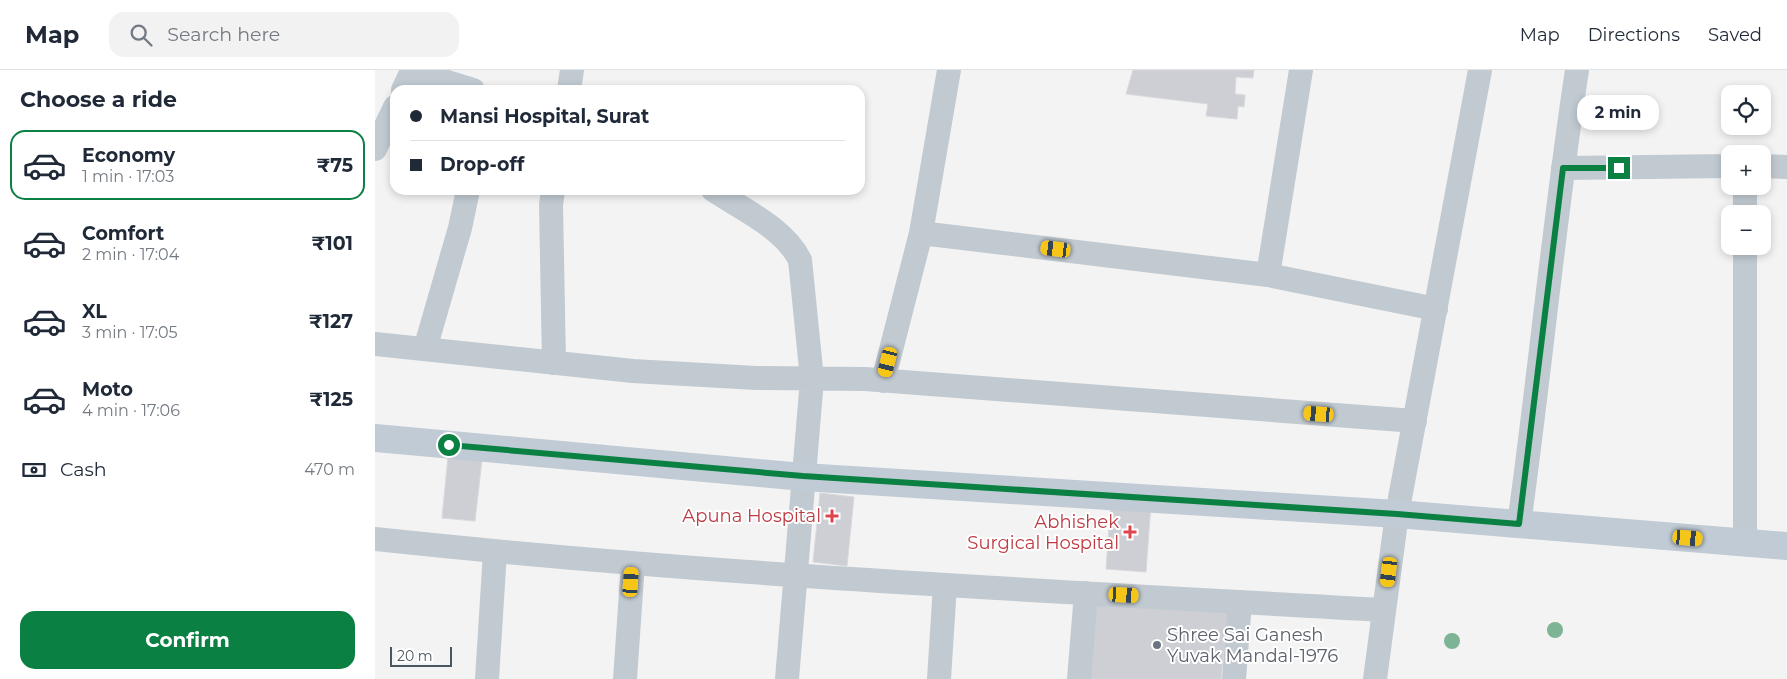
<!DOCTYPE html>
<meta charset="utf-8">
<style>
body{margin:0;font-family:Montserrat,sans-serif;background:#f2f2f3;color:#1f2937;height:100vh;display:flex;flex-direction:column;font-size:19px;white-space:nowrap}
*{box-sizing:border-box;margin:0}
p{font-size:16px;color:#747a83}
.icon{flex:none;width:28px;height:28px;fill:none;stroke:currentColor;stroke-width:2;stroke-linecap:round;stroke-linejoin:round}
.map{position:relative;flex:1;overflow:hidden}
.details{display:flex;flex-direction:column;background:#fff;width:375px}
.details>*{flex:none}
.guide{position:absolute;left:15px;top:15px;width:475px;height:110px;border-radius:15px;box-shadow:0 2px 8px #0003;display:grid;align-content:center;height:110px;padding:0 20px;background:#fff}
.controls{position:absolute;left:1346px;top:15px;display:grid;gap:10px}
.controls a{display:grid;place-items:center;width:50px;height:50px;border-radius:10px;background:#fff;box-shadow:0 2px 8px #0003;font-size:25px}
.scale{position:absolute;left:15px;bottom:12px;width:62px;box-sizing:border-box;padding-left:5px;border:2px solid #4a5660;border-top:0;font-size:14px;line-height:18px;white-space:nowrap;color:#4a5660;-webkit-text-stroke:4px #fff;paint-order:stroke}
.end{position:absolute;width:22px;height:22px;margin:-11px;border:6px solid #0b8043;background:#fff;box-shadow:0 0 0 2px #fff}
.from{border-radius:50%}
.bubble{position:absolute;height:35px;border-radius:15px;background:#fff;box-shadow:0 2px 8px #0003;font-size:16px;font-weight:700;line-height:35px;text-align:center}
.car{position:absolute;width:15px;height:30px;margin:-15px -8px;border-radius:6px;box-shadow:0 0 4px 1px #0007;background:linear-gradient(#f5c518 24%,#345 0 40%,#f5c518 0 76%,#345 0 86%,#f5c518 0)}
.guide b{display:flex;align-items:center;gap:18px;height:48px;font-size:19px}
.guide b+b{border-top:1px solid #e0e1e3}
.guide i{width:12px;height:12px;background:#1f2937}
ul{padding:0;list-style:none}
li{display:flex;align-items:center;gap:15px;height:70px;margin:0 10px 8px;padding:0 10px;border:2px solid transparent;border-radius:15px}
li div{flex:1}
li b{display:block;font-size:19px}
li em{font-style:normal;font-weight:700}
li.current{border-color:#0b8043}
li>.icon{width:45px;height:45px;stroke-width:1.5}
h2{padding:0 20px;font-size:22px;line-height:60px}
.pay{display:flex;align-items:center;gap:12px;height:55px;padding:0 20px;font-size:19px}
.pay p{margin-inline-start:auto}
.button{display:flex;gap:10px;margin-top:auto;padding:10px 20px}
.button a{flex:1;height:58px;border-radius:15px;background:#0b8043;color:#fff;font-size:20px;font-weight:700;line-height:58px;text-align:center}
header{display:flex;align-items:center;gap:30px;box-sizing:border-box;height:70px;padding:0 25px;background:#fff;border-bottom:1px solid #e0e1e3}
header strong{font-size:24px}
nav{display:flex;gap:28px;margin-inline-start:auto;font-size:18px}
.search{width:350px;height:45px;background:#f2f2f3;display:flex;align-items:center;gap:12px;box-sizing:border-box;padding:0 18px;border-radius:15px;color:#747a83;font-size:19px}
main{display:flex;flex:1;min-height:0}
.map>svg:first-child{display:block}
</style>
<header>
<strong>Map</strong>
<div class="search"><svg class="icon" aria-label="search" viewBox="0 0 24 24"><circle cx="10" cy="10" r="6"/><path d="M15 15l6 6"/></svg>Search here</div>
<nav><a>Map</a><a>Directions</a><a>Saved</a></nav>
</header>
<main>
<section class="details">
<h2>Choose a ride</h2>
<ul>
<li class="current"><svg class="icon" aria-label="car" viewBox="0 0 24 24"><path d="M5 17H2v-5l4-1 3-4h7l3 4 3 1v5h-3M9 17h6M6 11h13"/><circle cx="7" cy="17" r="2"/><circle cx="17" cy="17" r="2"/></svg><div><b>Economy</b><p>1 min · 17:03</p></div><em>₹75</em></li>
<li><svg class="icon" aria-label="car" viewBox="0 0 24 24"><path d="M5 17H2v-5l4-1 3-4h7l3 4 3 1v5h-3M9 17h6M6 11h13"/><circle cx="7" cy="17" r="2"/><circle cx="17" cy="17" r="2"/></svg><div><b>Comfort</b><p>2 min · 17:04</p></div><em>₹101</em></li>
<li><svg class="icon" aria-label="car" viewBox="0 0 24 24"><path d="M5 17H2v-5l4-1 3-4h7l3 4 3 1v5h-3M9 17h6M6 11h13"/><circle cx="7" cy="17" r="2"/><circle cx="17" cy="17" r="2"/></svg><div><b>XL</b><p>3 min · 17:05</p></div><em>₹127</em></li>
<li><svg class="icon" aria-label="car" viewBox="0 0 24 24"><path d="M5 17H2v-5l4-1 3-4h7l3 4 3 1v5h-3M9 17h6M6 11h13"/><circle cx="7" cy="17" r="2"/><circle cx="17" cy="17" r="2"/></svg><div><b>Moto</b><p>4 min · 17:06</p></div><em>₹125</em></li>
</ul>
<div class="pay"><svg class="icon" aria-label="cash" viewBox="0 0 24 24"><path d="M3 7h18v10H3z"/><circle cx="12" cy="12" r="2"/></svg>Cash<p>470 m</p></div>
<div class="button"><a>Confirm</a></div>
</section>
<div class="map">
<svg width="1412" height="609" viewBox="0 0 1412 609">
<rect width="100%" height="100%" fill="#f4f3f3"/>
<path fill="#cdcfd4" stroke="#d7d9dd" d="M758 0H879L878 8 861 7 860 24 870 25 869 37 863 36 862 49 831 46 833 34 751 24Z
M73 386 107 390 100 451 67 448Z
M445 423 479 427 472 496 438 492Z
M736 431 776 434 771 502 731 499Z
M717 532 853 542 846 609H712Z"/>
<g fill="none" stroke-linecap="round" stroke-linejoin="round">
<path stroke="#c1cad1" stroke-width="24" d="M28 20 37 1 98 20
M194 20 197 0
M0 79 20 37
M1388 96 1412 97
M1188 98 1355 96
M178 120 176 135 179 293
M338 120C367 139 409 158 425 190L437 309 412 609
M1370 144V116
M546 163 893 205 1061 239
M893 205 926 0
M0 274 258 301 381 308 490 309 1040 351
M50 279 85 158 93 120
M508 311 546 163 574 0
M1144 454C1165 303 1179 151 1202 0
M0 469C335 505 672 521 1009 540
M1370 472V176
M112 609 120 482
M250 609 258 493
M564 609 570 515
M704 609 711 523
M859 609 865 532
M1000 609 1022 444 1105 0"/>
<path stroke="#c1cbd5" stroke-width="28" d="M0 368 428 407 1022 444 1412 476"/>
</g>
<g fill="#7db496">
<circle cx="1180" cy="560" r="8"/>
<circle cx="1077" cy="571" r="8"/>
</g>
<g fill="none" stroke-linecap="round" stroke-linejoin="round">
<path stroke="#0b8043" stroke-width="6" d="M74 375 428 406 1022 444 1144 454 1188 98H1244"/>
</g>
<g fill="#e0444e" stroke="#fff" stroke-width="2">
<path d="M454.5 438.5h5v5h5v5h-5v5h-5v-5h-5v-5h5z"/>
<path d="M752.5 454.5h5v5h5v5h-5v5h-5v-5h-5v-5h5z"/>
</g>
<circle fill="#6b7280" stroke="#fff" stroke-width="2" cx="782" cy="575" r="5"/>
<g text-anchor="middle" stroke-width="4" stroke-linejoin="round" paint-order="stroke">
<g font-size="18" fill="#be3a42" stroke="#fff" text-anchor="end">
<text x="446" y="452">Apuna Hospital</text>
<text x="744" y="458">Abhishek<tspan x="744" dy="21">Surgical Hospital</tspan></text>
</g>
<g font-size="18" fill="#5b616d" stroke="#fff" text-anchor="start">
<text x="792" y="571">Shree Sai Ganesh<tspan x="792" dy="21">Yuvak Mandal-1976</tspan></text>
</g>
</g>
</svg>
<div class="controls">
<a><svg class="icon" aria-label="locate" viewBox="0 0 24 24"><circle cx="12" cy="12" r="6"/><path d="M12 2v4M12 18v4M2 12h4M18 12h4"/></svg></a>
<a>+</a>
<a>−</a>
</div>
<div class="scale">20 m</div>
<i class="end from" style="left:74px;top:375px"></i>
<i class="end" style="left:1244px;top:98px"></i>
<div class="bubble" style="left:1202px;top:25px;width:82px">2 min</div>
<i class="car" style="left:681px;top:179px;rotate:277deg"></i>
<i class="car" style="left:513px;top:292px;rotate:194deg"></i>
<i class="car" style="left:944px;top:344px;rotate:274deg"></i>
<i class="car" style="left:1313px;top:468px;rotate:95deg"></i>
<i class="car" style="left:1014px;top:502px;rotate:187deg"></i>
<i class="car" style="left:256px;top:512px;rotate:4deg"></i>
<i class="car" style="left:749px;top:525px;rotate:93deg"></i>
<div class="guide">
<b><i class="from"></i>Mansi Hospital, Surat</b>
<b><i></i>Drop-off</b>
</div>
</div>
</main>
